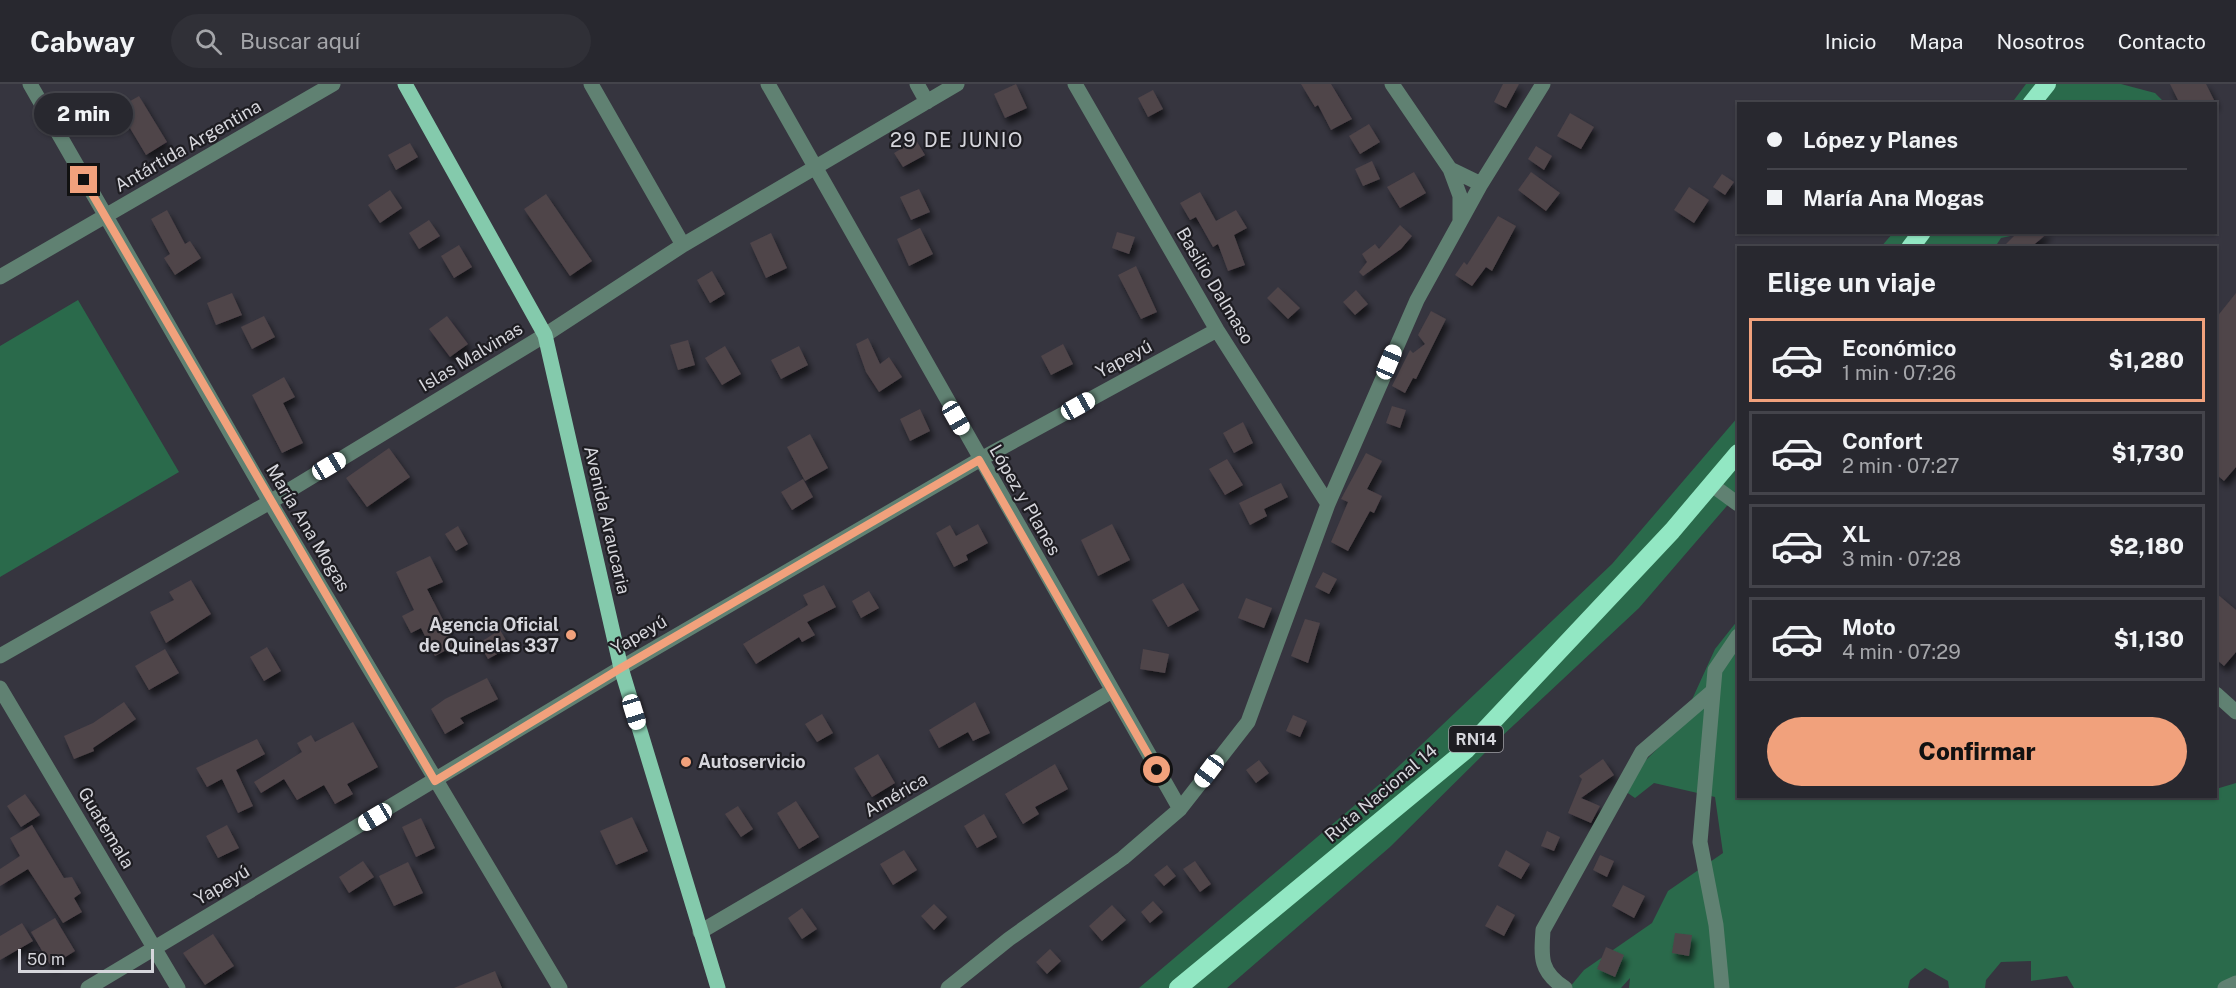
<!DOCTYPE html>
<html lang="es">
<meta charset="utf-8">
<style>
body{margin:0;font-family:"Public Sans",sans-serif;background:#303037;color:#f1f3f6;height:100vh;display:flex;flex-direction:column;font-size:22px;white-space:nowrap}
*{box-sizing:border-box;margin:0}
p{font-size:20px;color:#a5a6aa}
.icon{flex:none;width:33px;height:33px;fill:none;stroke:currentColor;stroke-width:2;stroke-linecap:round;stroke-linejoin:round}
.map{position:relative;flex:1;overflow:hidden}
.sheet{position:absolute;left:1737px;top:162px;width:480px;height:552px;display:flex;flex-direction:column;background:#28282f;border-radius:0px;box-shadow:0 2px 4px #0004,0 0 0 2px #44444b}
.sheet>*{flex:none}
.banner{position:absolute;left:1737px;top:18px;width:480px;height:132px;border-radius:0px;box-shadow:0 2px 4px #0004,0 0 0 2px #44444b;display:grid;align-content:center;height:132px;padding:0 30px;background:#28282f}
.scale{position:absolute;left:18px;bottom:15px;width:136px;box-sizing:border-box;padding-left:6px;border:3px solid #d6d6dc;border-top:0;font-size:16px;line-height:21px;white-space:nowrap;color:#d6d6dc;-webkit-text-stroke:4px #1e1d22;paint-order:stroke}
.end{position:absolute;width:27px;height:27px;margin:-14px;border:8px solid #f1a17c;background:#111;box-shadow:0 0 0 3px #111}
.from{border-radius:50%}
.bubble{position:absolute;height:42px;border-radius:21px;background:#28282f;box-shadow:0 2px 4px #0004,0 0 0 2px #44444b;font-size:20px;font-weight:800;line-height:42px;text-align:center}
.car{position:absolute;width:18px;height:36px;margin:-18px -9px;border-radius:8px;box-shadow:0 0 4px 2px #0007;background:linear-gradient(#fff 24%,#345 0 40%,#fff 0 76%,#345 0 86%,#fff 0)}
.banner b{display:flex;align-items:center;gap:21px;height:57px;font-size:22px}
.banner b+b{border-top:2px solid #44444b}
.banner i{width:15px;height:15px;background:#f1f3f6}
ul{padding:0;list-style:none}
li{display:flex;align-items:center;gap:18px;height:84px;margin:0 12px 9px;padding:0 18px;border:3px solid #44444b;border-radius:0px}
li div{flex:1}
li b{display:block;font-size:22px}
li em{font-style:normal;font-weight:800}
li.selected{border-color:#f1a17c}
li>.icon{width:54px;height:54px;stroke-width:1.5}
h2{padding:0 30px;font-size:27px;line-height:72px}
.button{display:flex;gap:12px;margin-top:auto;padding:12px 30px}
.button a{flex:1;height:69px;border-radius:36px;background:#f1a17c;color:#111;font-size:24px;font-weight:800;line-height:69px;text-align:center}
header{display:flex;align-items:center;gap:36px;box-sizing:border-box;height:84px;padding:0 30px;background:#28282f;border-bottom:2px solid #44444b}
header strong{font-size:28px}
nav{display:flex;gap:33px;margin-inline-start:auto;font-size:21px}
.search{width:420px;height:54px;background:#303037;display:flex;align-items:center;gap:15px;box-sizing:border-box;padding:0 21px;border-radius:33px;color:#a5a6aa;font-size:22px}
.map>svg:first-child{display:block}
</style>
<header>
<strong>Cabway</strong>
<div class="search"><svg class="icon" aria-label="search" viewBox="0 0 24 24"><circle cx="10" cy="10" r="6"/><path d="M15 15l6 6"/></svg>Buscar aquí</div>
<nav><a>Inicio</a><a>Mapa</a><a>Nosotros</a><a>Contacto</a></nav>
</header>
<div class="map">
<svg width="2236" height="904" viewBox="0 0 2236 904">
<defs>
<filter id="shadow"><feDropShadow dx="3.5" dy="6" stdDeviation="3" flood-color="#0009"/></filter>
</defs>
<rect width="100%" height="100%" fill="#36353f"/>
<path fill="#2a6a4b" d="M2026 0H2121L2155 9 2165 19 2011 20Z
M1893 149H2025L2001 154 1995 163 1880 164Z
M78 216 179 388 0 493V262Z
M1738 333V409L1639 524 1501 653 1390 763 1227 904H1139L1381 699 1612 480Z
M1738 536V712L2191 713 2216 712V705L2236 699V904H2074L2067 892 2031 897V877L2001 878 1986 896 1985 904H1949L1948 897 1925 884 1910 896 1908 904H1629L1630 894 1621 904H1569L1584 886 1652 839 1668 807 1723 769 1715 713 1654 699 1635 714 1619 703 1680 642 1715 565Z"/>
<path fill="#4f4449" filter="url(#shadow)" d="M1016 0 1027 24 1005 34 994 10Z
M1301 0H1331L1352 35 1331 46 1318 21 1315 23Z
M1503 0H1519L1506 24 1494 18Z
M2170 0H2206L2216 20H2180Z
M1153 6 1163 25 1148 33 1138 14Z
M139 12 167 58 146 71 118 24Z
M1570 29 1594 43 1581 65 1557 52Z
M1369 40 1380 58 1360 70 1349 52Z
M916 56 925 71 903 83 894 69Z
M410 59 418 73 396 86 388 71Z
M1536 62 1552 72 1544 86 1528 75Z
M1372 77 1380 95 1363 102 1355 85Z
M1414 88 1426 109 1400 124 1387 103Z
M1531 88 1560 109 1546 127 1518 106Z
M1722 90 1734 98 1725 111 1713 103Z
M1689 103 1709 116 1694 139 1674 126Z
M919 105 930 128 911 136 900 113Z
M390 106 402 124 380 139 368 121Z
M1200 108 1216 137 1236 126 1247 144 1234 151 1245 181 1228 187 1218 160 1213 163 1196 133 1190 136 1180 119Z
M546 110 592 177 570 192 524 125Z
M167 126 185 160 190 157 201 174 175 191 164 174 170 170 151 135Z
M1498 132 1516 142 1492 187 1486 183 1472 202 1455 191 1464 178 1467 181Z
M429 136 440 152 419 165 409 149Z
M1400 141 1412 152 1401 165 1363 192 1359 188 1367 178 1362 170 1375 160 1379 165Z
M920 144 933 170 909 182 897 155Z
M1117 148 1135 153 1129 170 1112 164Z
M2018 148H2049L2030 164H2002Z
M771 149 787 184 766 194 750 159Z
M459 161 472 183 454 194 441 172Z
M1136 182 1157 228 1141 235 1118 191Z
M712 187 725 210 710 219 697 196Z
M1278 203 1300 224 1288 235 1267 214Z
M1356 206 1368 220 1355 231 1343 218Z
M232 209 242 231 216 241 207 219Z
M2236 209V383L2224 397 2216 390V234Z
M1431 227 1446 235 1416 295 1413 294 1405 309 1392 302 1410 266 1413 269 1425 260 1418 251Z
M264 232 275 253 252 265 241 243Z
M447 232 468 260 450 273 429 245Z
M868 254 880 280 889 273 902 293 879 308 866 288 856 260Z
M688 256 695 281 678 286 670 261Z
M1063 260 1073 280 1051 291 1041 272Z
M725 262 741 290 722 301 705 274Z
M799 262 808 281 781 295 771 276Z
M284 293 295 313 283 319 303 359 282 369 252 311Z
M1392 322 1406 326 1400 344 1386 339Z
M920 325 930 347 910 357 900 335Z
M1243 338 1253 359 1234 369 1223 349Z
M810 350 828 384 805 397 787 363Z
M389 364 410 393 367 423 346 394Z
M1366 369 1382 377 1367 405 1382 412 1374 429 1370 427 1348 467 1331 458 1348 418 1341 415Z
M1227 375 1243 401 1225 411 1209 385Z
M803 395 813 413 792 426 781 408Z
M1281 399 1288 413 1264 425 1267 432 1250 441 1239 419Z
M978 440 988 459 966 471 968 476 954 483 936 449 950 441 956 452Z
M1112 440 1130 476 1098 492 1081 456Z
M458 442 468 460 456 467 445 450Z
M430 472 443 498 427 505 456 561 435 572 421 544 411 549 402 532 414 526 396 488Z
M1323 488 1337 495 1329 510 1315 503Z
M191 496 211 530 166 559 150 528 174 516 169 508Z
M1183 499 1199 526 1168 543 1152 516Z
M824 501 836 523 807 538 815 551 802 558 799 553 756 580 743 560 808 521 803 511Z
M869 507 879 524 861 534 852 517Z
M2216 509 2236 526V568L2224 582 2216 575Z
M1246 514 1272 524 1264 544 1238 534Z
M1305 535 1320 539 1308 579 1291 572Z
M500 546 510 563 488 575 479 559Z
M267 563 281 587 264 597 250 573Z
M165 565 179 589 149 606 135 582Z
M1143 565 1169 570 1165 589 1140 585Z
M487 594 498 615 460 634 464 639 445 650 431 625 445 615Z
M124 618 136 635 93 664 94 667 74 675 64 652 93 639Z
M975 618 990 649 973 657 968 648 939 664 929 646Z
M822 630 833 649 817 658 805 640Z
M1293 631 1307 637 1300 653 1286 647Z
M353 638 378 683 347 700 353 710 335 720 324 701 297 716 284 695 261 709 254 698 302 668 297 659 311 651 315 658Z
M257 655 265 670 236 686 253 722 238 729 222 695 207 703 196 684Z
M878 670 895 699 872 713 854 684Z
M1603 675 1614 691 1581 714 1600 722 1591 739 1568 729 1582 695 1579 692Z
M1259 676 1269 689 1256 699 1246 686Z
M1055 680 1068 705 1035 723 1039 730 1023 740 1005 710Z
M25 710 40 731 21 743 7 722Z
M796 717 819 753 799 765 777 729Z
M738 722 753 745 741 753 725 730Z
M984 730 997 753 977 764 964 742Z
M632 733 648 767 616 781 600 747Z
M421 734 435 764 416 773 402 743Z
M32 741 64 794 72 793 81 809 74 814 82 828 63 839 28 785 0 802V785L20 772 10 754Z
M227 741 239 764 218 774 206 752Z
M1547 747 1560 753 1554 767 1541 762Z
M904 766 917 786 893 801 880 780Z
M1506 766 1530 780 1521 795 1498 782Z
M1600 771 1614 777 1607 793 1593 786Z
M363 777 374 793 349 809 339 793Z
M1195 777 1211 800 1200 808 1183 785Z
M408 778 423 809 394 822 379 792Z
M1167 781 1176 792 1164 802 1154 791Z
M1623 801 1645 812 1634 834 1612 822Z
M1153 817 1163 828 1150 839 1141 828Z
M934 820 947 833 934 846 921 832Z
M1112 821 1126 836 1102 857 1089 842Z
M1497 821 1515 831 1504 852 1485 842Z
M802 824 817 845 802 855 788 834Z
M55 834 75 867 51 882 31 848Z
M22 839 33 857 0 876V852Z
M1675 849 1692 851 1689 872 1672 869Z
M213 850 234 882 205 901 183 869Z
M1606 863 1624 871 1615 893 1597 885Z
M1050 865 1061 877 1047 890 1036 878Z
M495 887 502 904H454Z"/>
<g fill="none" stroke-linecap="round" stroke-linejoin="round">
<path stroke="#608172" stroke-width="15" d="M30 0 270 418 560 904
M591 0 683 161
M768 0 1180 725
M917 0 927 18
M1075 0 1217 246 1328 420
M1392 0 1450 85 1481 100
M1450 85 1460 112V137
M0 193 333 0
M1712 401 1738 420
M0 572 270 418 545 251 683 161 957 0
M0 604 178 904
M2216 610 2236 628
M700 848 1112 607
M88 904 621 584 979 376 1217 246
M948 904 1009 855 1123 774 1180 725 1248 638 1328 420 1417 216 1481 100 1543 0
M1565 904C1540 888 1541 874 1543 846L1642 668 1713 607
M1722 904 1716 841 1700 758 1715 586 1738 552
M2225 904 2236 899"/>
<path stroke="#84caac" stroke-width="15" d="M405 0 545 251 621 584 718 904"/>
<path stroke="#92e7c3" stroke-width="18" d="M2031 20 2047 0
M1910 164 1922 148
M1178 904 1466 666 1672 447 1738 369"/>
</g>
<g fill="none" stroke-linecap="round" stroke-linejoin="round">
<path stroke="#f1a17c" stroke-width="8" d="M84 96 435 697 621 584 979 376 1157 686"/>
</g>
<g fill="#f1a17c" stroke="#1e1d22" stroke-width="2">
<circle cx="571" cy="551" r="6"/>
<circle cx="686" cy="678" r="6"/>
</g>
<g text-anchor="middle" stroke-width="4.5" stroke-linejoin="round" paint-order="stroke">
<rect fill="#1e1d22" stroke="#9f9ea4" stroke-width="1.5" x="1449" y="642" width="54" height="26" rx="4.5"/>
<g font-size="16" font-weight="bold" fill="#d6d6dc">
<text x="1476" y="661">RN14</text>
</g>
<g font-size="18" fill="#d6d6dc" stroke="#1e1d22">
<text transform="translate(188 62) rotate(-30)" y="6">Antártida Argentina</text>
<text transform="translate(1215 202) rotate(59)" y="6">Basilio Dalmaso</text>
<text transform="translate(471 273) rotate(-31)" y="6">Islas Malvinas</text>
<text transform="translate(1124 275) rotate(-28)" y="6">Yapeyú</text>
<text transform="translate(1025 416) rotate(60)" y="6">López y Planes</text>
<text transform="translate(607 436) rotate(77)" y="6">Avenida Araucaria</text>
<text transform="translate(308 444) rotate(59)" y="6">María Ana Mogas</text>
<text transform="translate(639 551) rotate(-30)" y="6">Yapeyú</text>
<text transform="translate(1381 709) rotate(-40)" y="6">Ruta Nacional 14</text>
<text transform="translate(896 711) rotate(-30)" y="6">América</text>
<text transform="translate(106 744) rotate(59)" y="6">Guatemala</text>
<text transform="translate(222 801) rotate(-31)" y="6">Yapeyú</text>
</g>
<g font-size="18" font-weight="bold" fill="#d6d6dc" stroke="#1e1d22" text-anchor="end">
<text x="559" y="547">Agencia Oficial<tspan x="559" dy="21">de Quinelas 337</tspan></text>
<text x="698" y="684" text-anchor="start">Autoservicio</text>
</g>
<g font-size="20" letter-spacing="1.5" fill="#d6d6dc" stroke="#1e1d22">
<text x="957" y="63">29 DE JUNIO</text>
</g>
</g>
</svg>
<div class="scale">50 m</div>
<i class="end from" style="left:1157px;top:686px"></i>
<i class="end" style="left:84px;top:96px"></i>
<div class="bubble" style="left:34px;top:9px;width:99px">2 min</div>
<i class="car" style="left:1389px;top:278px;rotate:23deg"></i>
<i class="car" style="left:1078px;top:322px;rotate:61deg"></i>
<i class="car" style="left:956px;top:334px;rotate:150deg"></i>
<i class="car" style="left:329px;top:382px;rotate:59deg"></i>
<i class="car" style="left:634px;top:628px;rotate:163deg"></i>
<i class="car" style="left:1209px;top:687px;rotate:217deg"></i>
<i class="car" style="left:375px;top:733px;rotate:239deg"></i>
<div class="banner">
<b><i class="from"></i>López y Planes</b>
<b><i></i>María Ana Mogas</b>
</div>
<section class="sheet">
<h2>Elige un viaje</h2>
<ul>
<li class="selected"><svg class="icon" aria-label="car" viewBox="0 0 24 24"><path d="M5 17H2v-5l4-1 3-4h7l3 4 3 1v5h-3M9 17h6M6 11h13"/><circle cx="7" cy="17" r="2"/><circle cx="17" cy="17" r="2"/></svg><div><b>Económico</b><p>1 min · 07:26</p></div><em>$1,280</em></li>
<li><svg class="icon" aria-label="car" viewBox="0 0 24 24"><path d="M5 17H2v-5l4-1 3-4h7l3 4 3 1v5h-3M9 17h6M6 11h13"/><circle cx="7" cy="17" r="2"/><circle cx="17" cy="17" r="2"/></svg><div><b>Confort</b><p>2 min · 07:27</p></div><em>$1,730</em></li>
<li><svg class="icon" aria-label="car" viewBox="0 0 24 24"><path d="M5 17H2v-5l4-1 3-4h7l3 4 3 1v5h-3M9 17h6M6 11h13"/><circle cx="7" cy="17" r="2"/><circle cx="17" cy="17" r="2"/></svg><div><b>XL</b><p>3 min · 07:28</p></div><em>$2,180</em></li>
<li><svg class="icon" aria-label="car" viewBox="0 0 24 24"><path d="M5 17H2v-5l4-1 3-4h7l3 4 3 1v5h-3M9 17h6M6 11h13"/><circle cx="7" cy="17" r="2"/><circle cx="17" cy="17" r="2"/></svg><div><b>Moto</b><p>4 min · 07:29</p></div><em>$1,130</em></li>
</ul>
<div class="button"><a>Confirmar</a></div>
</section>
</div>
